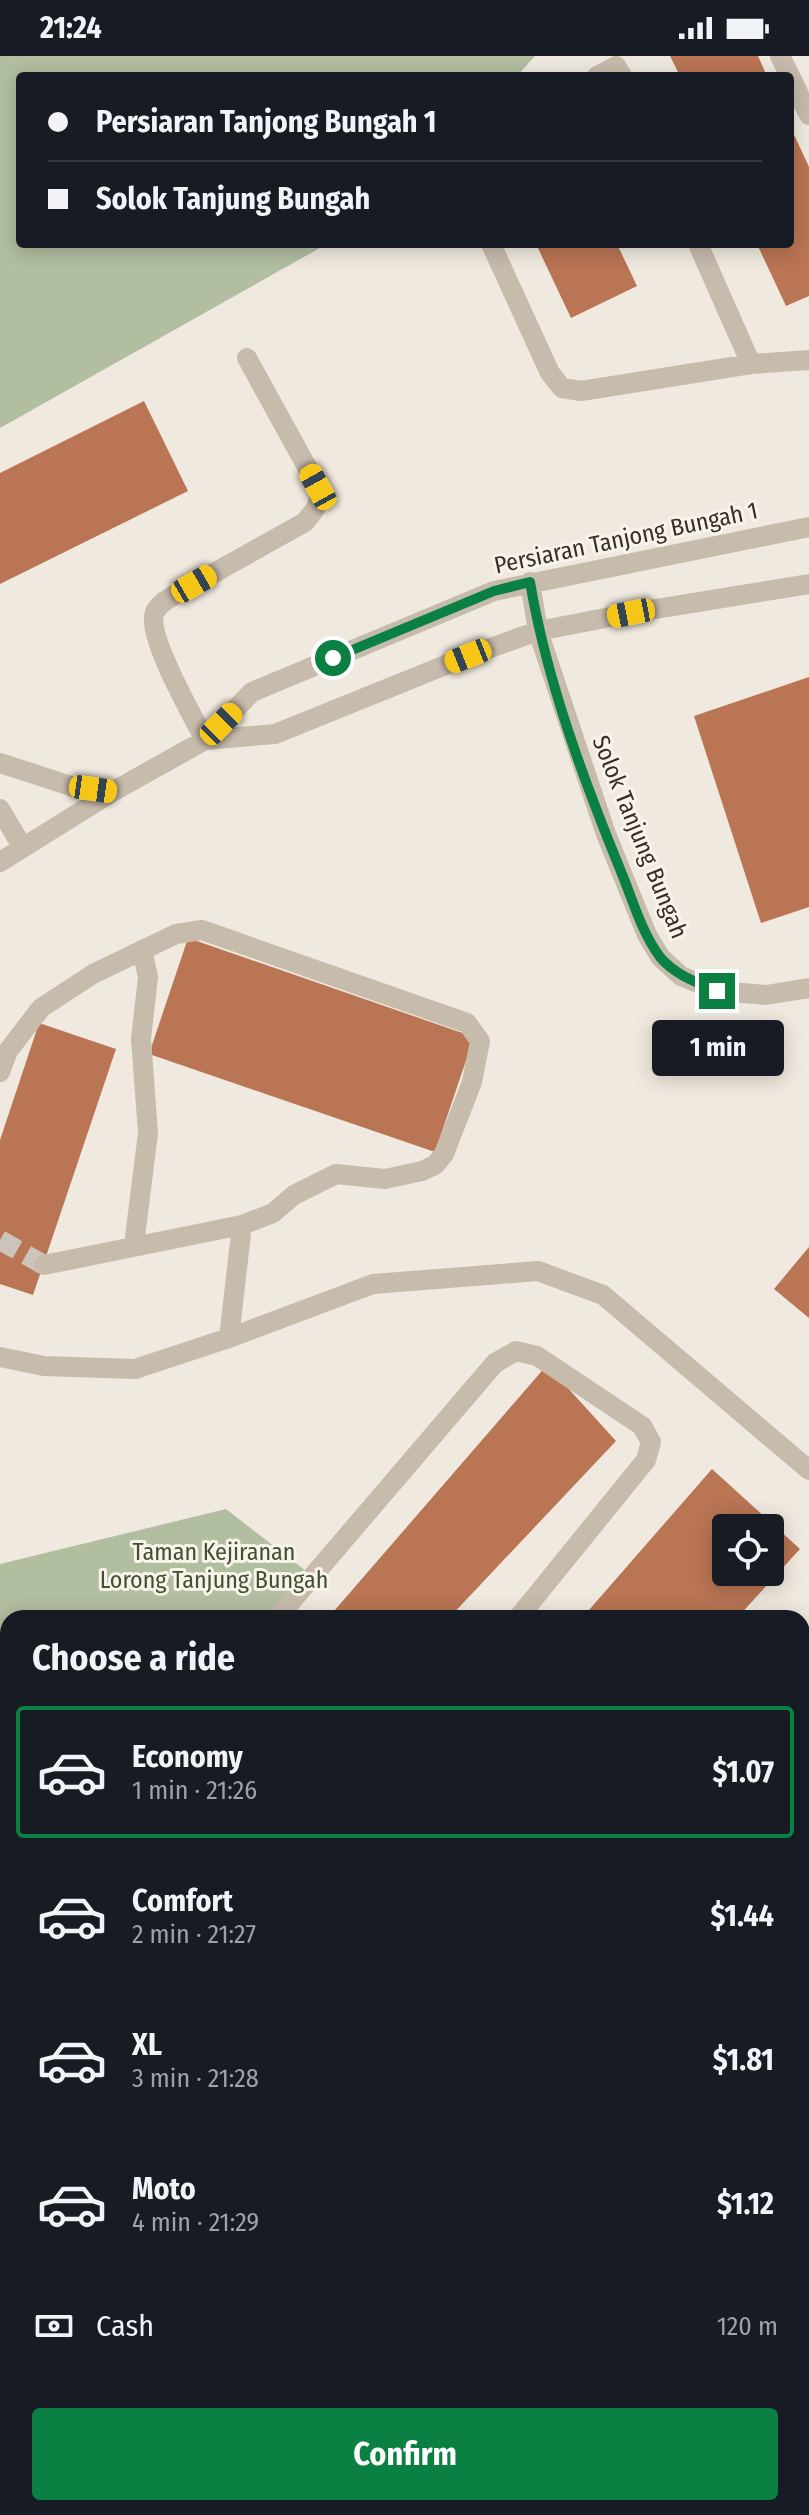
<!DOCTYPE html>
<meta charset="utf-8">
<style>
body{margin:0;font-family:"Fira Sans Condensed",sans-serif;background:#242831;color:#f1f3f6;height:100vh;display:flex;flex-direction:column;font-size:30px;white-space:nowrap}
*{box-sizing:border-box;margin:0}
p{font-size:26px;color:#9ea1a6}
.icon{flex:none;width:44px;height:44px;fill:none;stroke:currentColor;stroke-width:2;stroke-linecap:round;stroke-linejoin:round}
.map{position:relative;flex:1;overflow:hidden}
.details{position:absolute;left:0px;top:1554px;width:810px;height:906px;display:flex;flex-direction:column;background:#171b24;border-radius:24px 24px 0 0;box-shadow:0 4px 20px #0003}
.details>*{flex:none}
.banner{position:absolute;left:16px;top:16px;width:778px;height:176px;border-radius:8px;box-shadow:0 4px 20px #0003;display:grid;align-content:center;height:176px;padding:0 32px;background:#171b24}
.controls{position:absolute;left:712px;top:1458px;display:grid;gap:16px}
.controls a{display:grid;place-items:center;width:72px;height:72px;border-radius:8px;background:#171b24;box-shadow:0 4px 20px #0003;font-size:40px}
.end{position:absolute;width:36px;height:36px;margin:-18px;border:10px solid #0b8043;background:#fff;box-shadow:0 0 0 4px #fff}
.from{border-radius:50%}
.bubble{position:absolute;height:56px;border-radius:8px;background:#171b24;box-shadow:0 4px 20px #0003;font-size:26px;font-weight:700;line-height:56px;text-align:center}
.car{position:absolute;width:24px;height:48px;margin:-24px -12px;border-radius:10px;box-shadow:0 0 6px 2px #0007;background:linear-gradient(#f5c518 24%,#345 0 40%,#f5c518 0 76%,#345 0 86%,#f5c518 0)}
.banner b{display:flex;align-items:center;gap:28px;height:76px;font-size:30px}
.banner b+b{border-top:2px solid #363941}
.banner i{width:20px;height:20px;background:#f1f3f6}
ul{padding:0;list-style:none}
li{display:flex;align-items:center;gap:24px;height:132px;margin:0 16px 12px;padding:0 16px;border:4px solid transparent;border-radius:8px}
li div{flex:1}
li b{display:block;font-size:30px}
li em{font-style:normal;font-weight:700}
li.active{border-color:#0b8043}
li>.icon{width:72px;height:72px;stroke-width:1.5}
h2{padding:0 32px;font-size:36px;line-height:96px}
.pay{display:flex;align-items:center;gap:20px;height:88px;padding:0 32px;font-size:30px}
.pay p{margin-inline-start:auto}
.action{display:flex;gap:16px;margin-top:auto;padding:16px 32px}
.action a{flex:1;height:92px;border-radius:8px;background:#0b8043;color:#fff;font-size:32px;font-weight:700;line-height:92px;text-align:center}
.status{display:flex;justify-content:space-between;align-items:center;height:56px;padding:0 40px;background:#171b24;direction:ltr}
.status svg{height:22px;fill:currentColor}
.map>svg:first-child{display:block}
</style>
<div class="status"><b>21:24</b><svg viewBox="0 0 49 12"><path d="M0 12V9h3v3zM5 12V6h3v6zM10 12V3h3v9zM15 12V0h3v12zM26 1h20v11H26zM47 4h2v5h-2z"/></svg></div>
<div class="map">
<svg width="809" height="2459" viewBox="0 0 809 2459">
<rect width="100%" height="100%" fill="#f0e9df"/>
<path fill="#b1bea0" d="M0 0H535L517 20H20V188H327L0 372Z
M226 1453 307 1516 264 1562H8V1708L0 1712V1508Z
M809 1945V2459H143L159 2452H802V1952Z"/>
<path fill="#b97554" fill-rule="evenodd" d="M670 0H758L767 20H680Z
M790 70 809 111V240L786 250 757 188H790Z
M536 188H617L637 230 571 262Z
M144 345 188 435 0 528V417Z
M809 621V851L761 867 694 660Z
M188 882 474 981 435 1096 149 998Z
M39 967 116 993 33 1239 0 1228V1084Z
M809 1191V1262L774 1233Z
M547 1309 616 1385 449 1562H328Z
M712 1413 800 1493 737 1562H582ZM726 1472H770V1516H726Z
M809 1722V1877L802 1885V1730Z
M8 1745V2014L0 1997V1749Z
M0 2117 8 2134V2179L0 2183Z
M8 2435V2452H23L24 2459H0V2438Z"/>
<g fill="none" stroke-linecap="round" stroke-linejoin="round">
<path stroke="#cbc4bb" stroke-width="20" stroke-dasharray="20 10" stroke-linecap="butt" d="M0 1184 44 1209"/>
<path stroke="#c7bbac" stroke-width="20" d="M780 0 790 20
M597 20 616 10 622 20
M790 20 809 59
M491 188 550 317 562 332 581 335 751 308 809 304
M698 188 751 308
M530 526 538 575 606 778 647 879 661 902 681 920 717 935 766 939 809 932
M205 684 275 678 468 600 538 575 631 557 809 528
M205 684C193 661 145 577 155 556 159 548 166 544 173 540L305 466C315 454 322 446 318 431L247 302
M0 707 74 731 112 736
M0 753 23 792
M0 806 112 736 205 684 252 636 494 535 809 471
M0 1016 8 995 41 952 93 918 176 878 202 874 467 967 480 985 472 1026 444 1098 435 1109 422 1115 385 1123 336 1118 294 1139 273 1157 242 1169
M134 1189 148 1077 141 983 148 921 142 894
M44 1209 242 1169 229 1282
M0 1301 44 1310 135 1313 229 1282 373 1228 538 1215 603 1239 809 1414
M277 1562 495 1307 516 1295 537 1300 642 1370 651 1386 646 1404 518 1562
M802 1654 809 1646
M0 1738 8 1735
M0 2032 8 2049
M0 2299 8 2295"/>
</g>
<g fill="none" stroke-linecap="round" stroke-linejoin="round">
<path stroke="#0b8043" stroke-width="10" d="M333 602 494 535 530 526C547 626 584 725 622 818 633 845 642 877 660 901 675 919 696 926 717 935"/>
</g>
<g text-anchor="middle" stroke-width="6" stroke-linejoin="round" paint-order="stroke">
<g font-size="24" fill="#362f2a" stroke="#f8f3eb">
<text transform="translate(626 482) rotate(-12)" y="8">Persiaran Tanjong Bungah 1</text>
<text transform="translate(640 781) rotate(68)" y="8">Solok Tanjung Bungah</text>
</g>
<g font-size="24" fill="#425130" stroke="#f8f3eb">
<text x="214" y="1504">Taman Kejiranan<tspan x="214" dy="28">Lorong Tanjung Bungah</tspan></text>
</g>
</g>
</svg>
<div class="controls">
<a><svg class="icon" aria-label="locate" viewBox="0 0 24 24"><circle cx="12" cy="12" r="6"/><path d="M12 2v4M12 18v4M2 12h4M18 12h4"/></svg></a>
</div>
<i class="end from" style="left:333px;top:602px"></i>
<i class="end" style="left:717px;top:935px"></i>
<div class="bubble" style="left:652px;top:964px;width:132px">1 min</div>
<i class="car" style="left:318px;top:431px;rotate:331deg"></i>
<i class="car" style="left:194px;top:528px;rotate:60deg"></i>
<i class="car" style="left:631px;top:557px;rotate:259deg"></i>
<i class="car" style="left:468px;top:600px;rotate:248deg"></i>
<i class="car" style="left:221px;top:668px;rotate:45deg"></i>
<i class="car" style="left:93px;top:733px;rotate:98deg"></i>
<div class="banner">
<b><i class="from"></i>Persiaran Tanjong Bungah 1</b>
<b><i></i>Solok Tanjung Bungah</b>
</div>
<section class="details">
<h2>Choose a ride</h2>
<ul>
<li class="active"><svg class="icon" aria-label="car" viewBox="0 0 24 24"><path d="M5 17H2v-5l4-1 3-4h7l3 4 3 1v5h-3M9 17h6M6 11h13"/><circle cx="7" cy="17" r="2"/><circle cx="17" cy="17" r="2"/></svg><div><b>Economy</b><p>1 min · 21:26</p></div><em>$1.07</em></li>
<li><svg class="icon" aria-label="car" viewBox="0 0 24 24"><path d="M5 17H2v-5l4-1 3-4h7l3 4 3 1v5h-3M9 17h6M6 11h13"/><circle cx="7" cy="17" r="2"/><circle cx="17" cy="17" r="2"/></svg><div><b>Comfort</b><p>2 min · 21:27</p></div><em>$1.44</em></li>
<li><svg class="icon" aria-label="car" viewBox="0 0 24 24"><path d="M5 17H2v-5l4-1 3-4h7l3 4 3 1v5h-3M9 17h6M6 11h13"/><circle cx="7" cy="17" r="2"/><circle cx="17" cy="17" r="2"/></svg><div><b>XL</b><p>3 min · 21:28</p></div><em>$1.81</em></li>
<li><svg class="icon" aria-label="car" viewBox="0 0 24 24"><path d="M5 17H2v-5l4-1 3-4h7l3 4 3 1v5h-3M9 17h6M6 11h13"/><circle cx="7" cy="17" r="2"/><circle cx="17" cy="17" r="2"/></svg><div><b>Moto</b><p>4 min · 21:29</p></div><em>$1.12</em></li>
</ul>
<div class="pay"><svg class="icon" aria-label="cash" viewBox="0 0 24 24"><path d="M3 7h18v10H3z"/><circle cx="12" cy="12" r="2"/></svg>Cash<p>120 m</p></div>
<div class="action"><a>Confirm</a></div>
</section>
</div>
